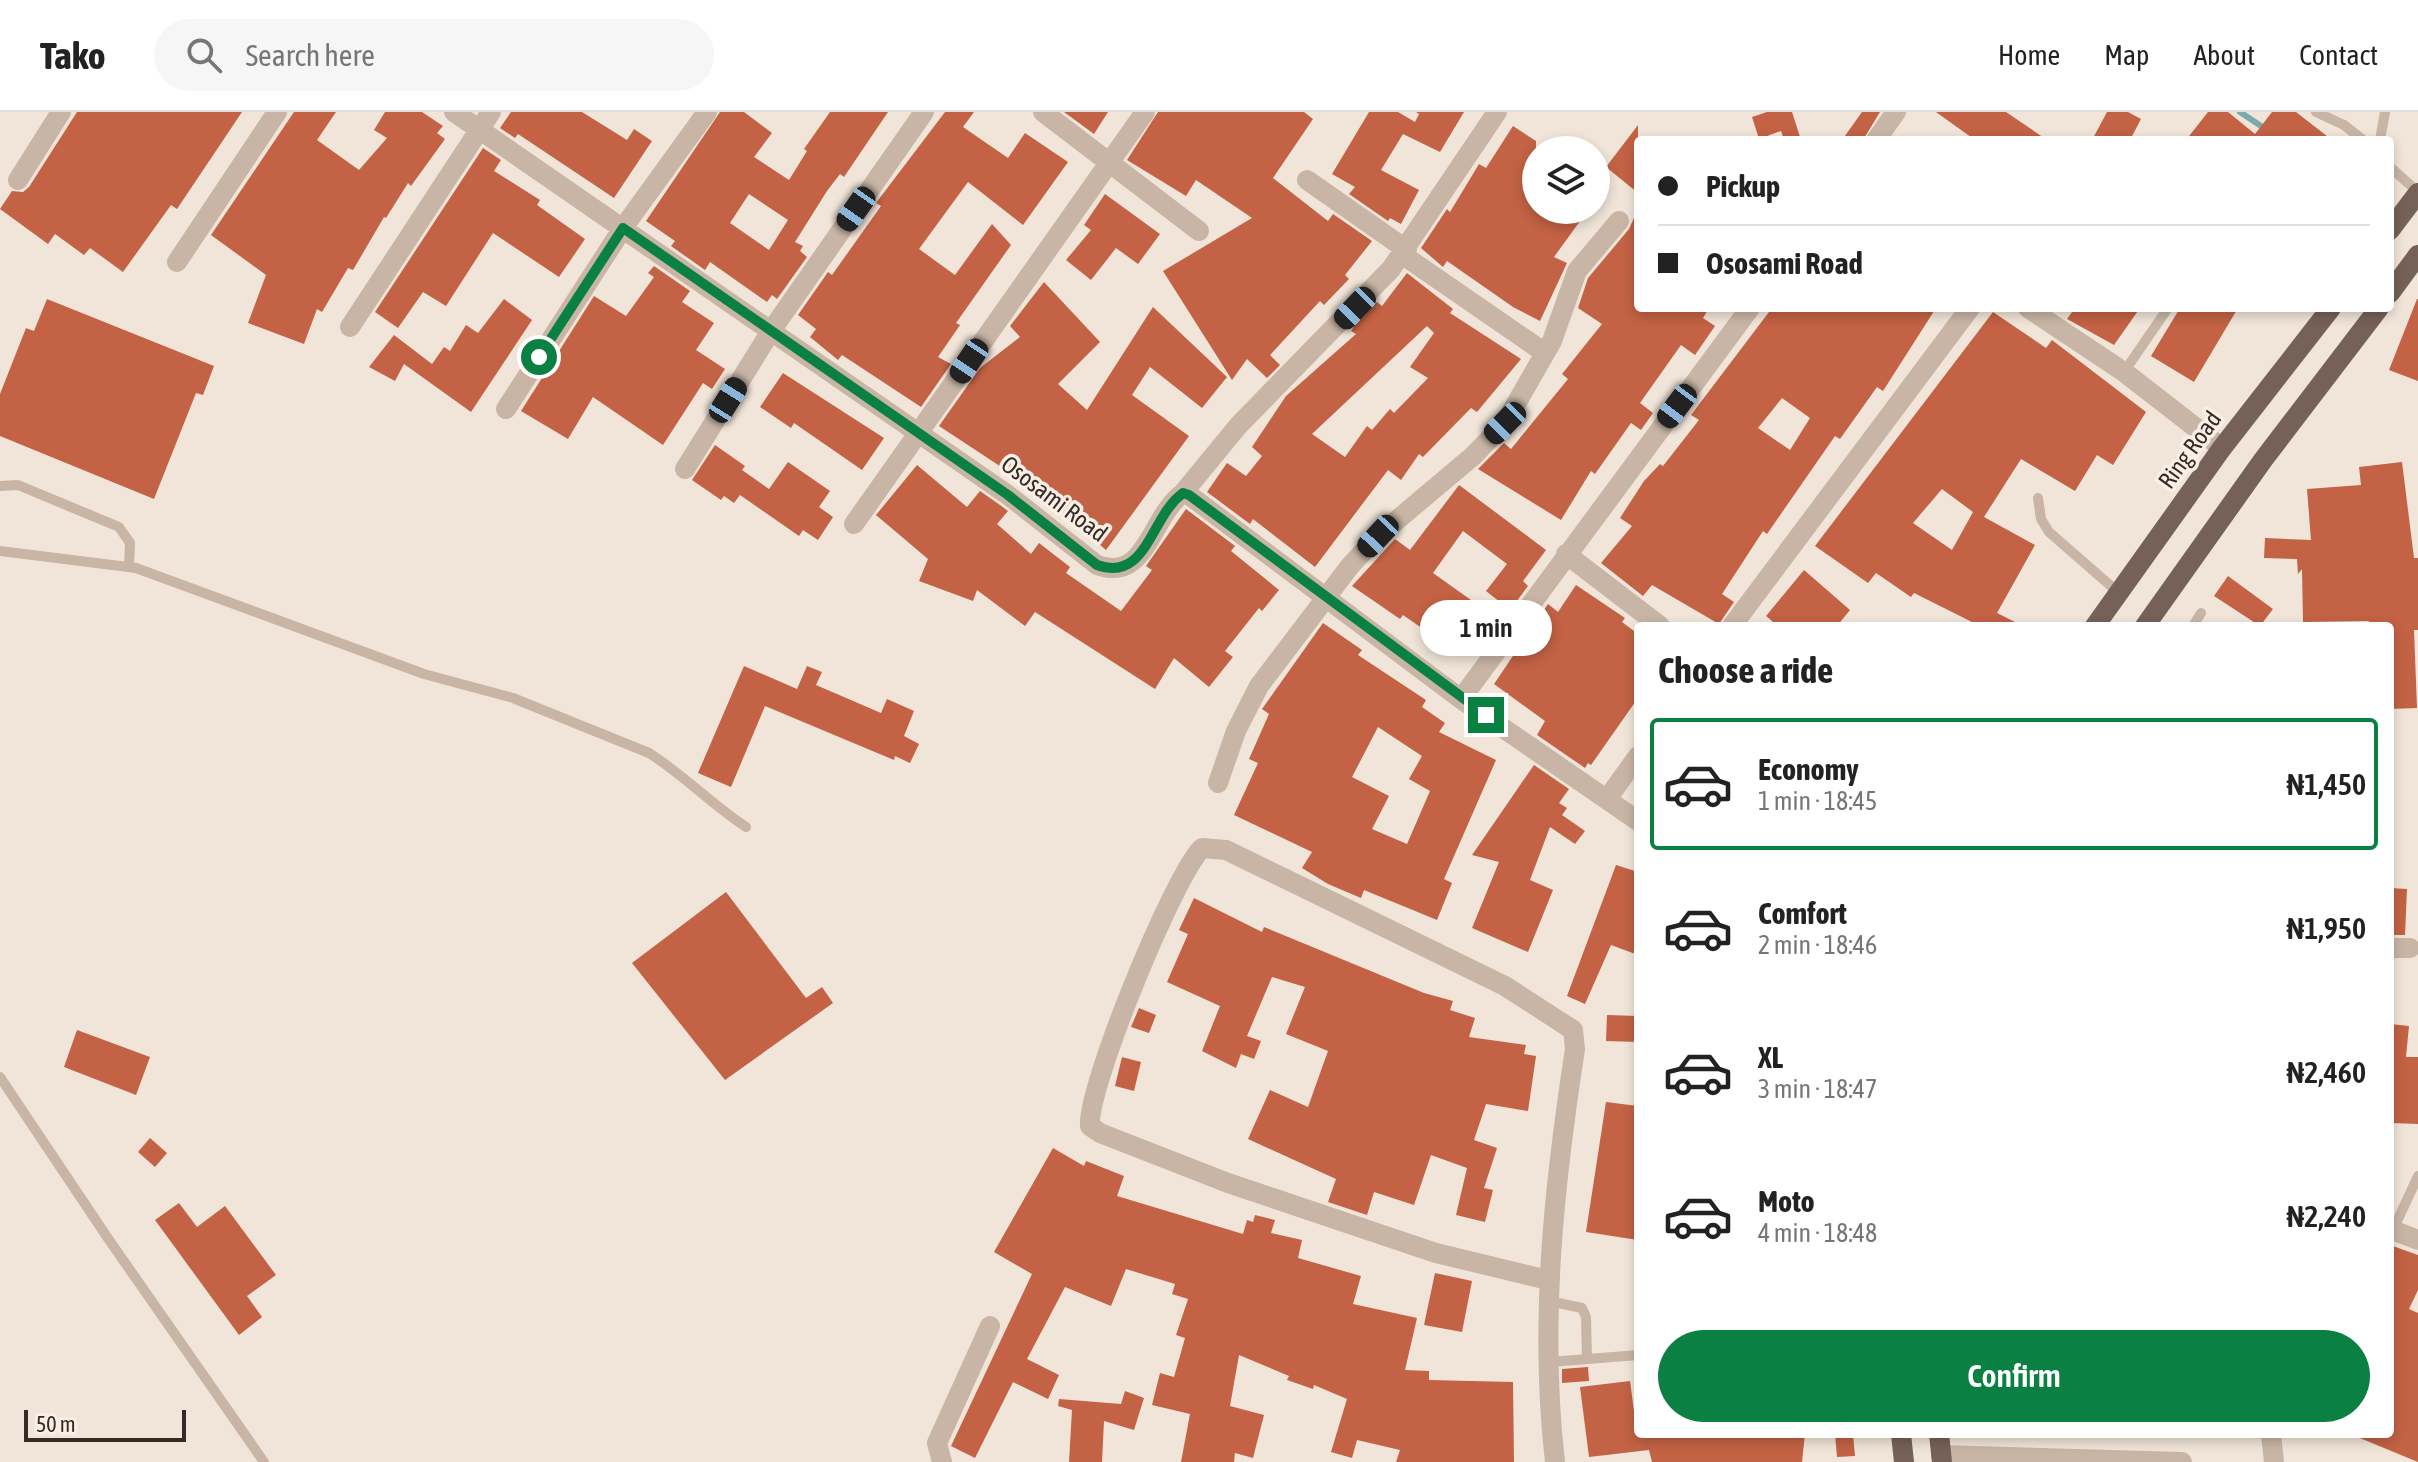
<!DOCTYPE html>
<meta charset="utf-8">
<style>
body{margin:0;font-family:"Asap Condensed",sans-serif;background:#f6f6f6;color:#222;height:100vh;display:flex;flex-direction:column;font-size:30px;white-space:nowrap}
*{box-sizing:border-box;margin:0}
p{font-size:26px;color:#767676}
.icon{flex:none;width:44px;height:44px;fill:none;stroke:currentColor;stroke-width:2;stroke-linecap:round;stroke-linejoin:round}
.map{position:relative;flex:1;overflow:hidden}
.sheet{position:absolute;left:1634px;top:510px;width:760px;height:816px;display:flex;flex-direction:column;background:#fff;border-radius:8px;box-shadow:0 4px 12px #0003}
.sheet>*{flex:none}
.banner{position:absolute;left:1634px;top:24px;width:760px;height:176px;border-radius:8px;box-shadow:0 4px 12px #0003;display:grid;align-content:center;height:176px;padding:0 24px;background:#fff}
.buttons{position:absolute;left:1522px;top:24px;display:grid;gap:16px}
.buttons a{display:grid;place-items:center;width:88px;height:88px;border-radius:50%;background:#fff;box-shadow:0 4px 12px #0003;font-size:40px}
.scale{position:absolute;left:24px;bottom:20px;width:162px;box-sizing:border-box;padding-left:8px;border:4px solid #342b26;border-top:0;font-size:22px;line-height:28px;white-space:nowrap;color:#342b26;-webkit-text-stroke:6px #f9efe5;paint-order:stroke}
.end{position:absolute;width:36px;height:36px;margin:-18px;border:10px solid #0b8043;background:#fff;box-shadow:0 0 0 4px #fff}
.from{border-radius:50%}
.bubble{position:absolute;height:56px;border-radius:28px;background:#fff;box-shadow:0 4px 12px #0003;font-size:26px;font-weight:600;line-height:56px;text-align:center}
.car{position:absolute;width:24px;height:48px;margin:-24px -12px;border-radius:10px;box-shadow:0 0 6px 2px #0007;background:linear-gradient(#222 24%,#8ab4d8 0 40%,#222 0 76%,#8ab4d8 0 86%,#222 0)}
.banner b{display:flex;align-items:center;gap:28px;height:76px;font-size:30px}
.banner b+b{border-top:2px solid #e0e0e0}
.banner i{width:20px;height:20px;background:#222}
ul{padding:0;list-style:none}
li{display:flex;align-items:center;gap:24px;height:132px;margin:0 16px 12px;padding:0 8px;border:4px solid transparent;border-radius:8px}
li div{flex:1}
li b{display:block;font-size:30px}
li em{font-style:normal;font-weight:600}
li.on{border-color:#0b8043}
li>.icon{width:72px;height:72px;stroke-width:1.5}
h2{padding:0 24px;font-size:36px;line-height:96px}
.primary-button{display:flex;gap:16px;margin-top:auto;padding:16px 24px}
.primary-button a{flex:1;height:92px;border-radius:48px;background:#0b8043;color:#fff;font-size:32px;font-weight:600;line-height:92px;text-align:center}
header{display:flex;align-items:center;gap:48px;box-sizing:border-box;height:112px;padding:0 40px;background:#fff;border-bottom:2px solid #e0e0e0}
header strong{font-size:38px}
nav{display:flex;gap:44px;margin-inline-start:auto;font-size:28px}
.search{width:560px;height:72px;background:#f6f6f6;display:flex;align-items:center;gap:20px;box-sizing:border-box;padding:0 28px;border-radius:44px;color:#767676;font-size:30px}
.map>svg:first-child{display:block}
</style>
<header>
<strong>Tako</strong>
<div class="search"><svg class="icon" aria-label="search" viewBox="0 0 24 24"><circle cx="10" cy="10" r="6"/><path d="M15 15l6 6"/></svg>Search here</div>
<nav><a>Home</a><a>Map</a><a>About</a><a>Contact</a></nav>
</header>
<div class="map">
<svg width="2418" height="1350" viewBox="0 0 2418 1350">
<rect width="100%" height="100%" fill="#f1e5d9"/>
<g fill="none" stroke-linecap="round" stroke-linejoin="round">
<path stroke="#79abad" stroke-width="6" d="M2240 0 2267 18"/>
</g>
<path fill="#c36244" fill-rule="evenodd" d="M77 0H242L177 97 171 93 123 160 90 136 84 143 55 122 48 132 0 97 12 79 23 80 29 75Z
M294 0H336L317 28 359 58 387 26 374 18 385 0H422L443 14 437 21 445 27 411 74 408 71 386 106 384 105 353 158 348 156 322 200 317 197 304 232 248 211 266 163 211 123Z
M511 0H582L627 28 634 17 652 29 614 86 518 22 515 26 500 16Z
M720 0H744L772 21 754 45 789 68 807 39 804 37 830 0H888L844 65 840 62 827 79 795 130 803 134 800 139 807 145 777 187 772 183 767 190 710 150 705 158 671 134 675 129 646 109ZM749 82 788 108 769 138 730 111Z
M945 0H974L963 15 1008 46 1025 21 1068 50 1023 113 968 70 919 137 955 163 992 112 1011 133 956 211 960 213 938 245 951 252 921 295 842 243 838 248 810 225 816 217 798 203 828 160 832 163 881 94 876 91Z
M1064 0H1108L1094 22Z
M1158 0H1304L1313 7 1273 66 1328 109 1333 102 1372 129 1345 163 1349 167 1324 193 1320 189 1270 243 1280 253 1267 266 1247 247 1232 268 1163 159 1252 106 1196 68 1186 84 1127 48Z
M1369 0H1398L1415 10 1419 2 1416 0H1464L1440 40 1403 22 1381 58 1419 78 1401 112 1390 106 1388 109 1349 82 1355 75 1332 62Z
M1767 0H1792L1801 28H1784L1781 19 1759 27 1752 5Z
M1862 0H1880L1863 28H1842Z
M1936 0H2006L2047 28H1975Z
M2107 0H2128L2141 7 2130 28H2092Z
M2208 0H2228L2255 22 2272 0H2296L2332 28H2186Z
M1638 13V81L1606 55Z
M1513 14 1536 29V98H1588L1554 145 1567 151 1540 209 1513 195 1447 149 1443 155 1421 136 1447 97 1450 100 1479 52 1486 56Z
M483 36 501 48 494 59 540 88 537 93 585 127 559 165 493 121 446 194 423 180 398 216 375 200Z
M1105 82 1160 122 1138 152 1116 136 1091 168 1066 148 1091 118 1084 113Z
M1638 97V196H1709L1703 206 1715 214 1695 243 1681 233 1640 291 1653 301 1641 318 1631 311 1595 362 1591 359 1561 408 1478 357 1504 331 1511 337 1568 267 1562 262 1602 212 1578 196 1588 166 1629 117Z
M654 154 690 179 682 190 714 211 696 238 725 257 712 277 703 271 663 333 593 285 568 327 521 299 594 184 626 204 654 165 648 161Z
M1407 161 1453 197 1450 201 1521 247 1477 300 1471 296 1423 345 1419 342 1401 368 1388 358 1315 455 1253 407 1250 412 1207 380 1227 351 1246 364 1262 344 1252 335 1286 284 1356 222 1351 219 1355 213 1377 190 1382 194ZM1427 214 1434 221 1410 255 1428 266 1394 301 1390 297 1372 318 1367 314 1345 345 1312 322Z
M1044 170 1100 230 1058 272 1087 298 1153 195 1227 265 1202 296 1150 255 1132 283 1189 324 1106 438 1033 376 939 314 980 256 1020 225 1010 214Z
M47 187 214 254 203 283 196 281 154 387 0 324V282L26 216 34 219Z
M504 187 532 208 471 300 404 252 395 269 369 255 394 223 432 252 444 235 450 239 466 213 478 221Z
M2417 187H2418V269L2389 258Z
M1772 196H1936L1883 279 1877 275 1840 327 1835 324 1767 422 1763 419 1722 482 1734 490 1719 512 1652 473 1643 484 1601 451 1632 414 1620 406 1644 369 1660 352 1663 354 1699 308 1691 303ZM1782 286 1810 306 1790 338 1758 316Z
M2075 196H2140L2114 233 2067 207Z
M2180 196H2238L2194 270 2151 244Z
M1993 200 2046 236 2052 228 2146 300 2113 353 2097 343 2075 379 2021 347 1984 405 2035 433 1997 501 2023 514H1980L1914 481 1911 485 1876 461 1868 471 1815 434ZM1942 377 1973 400 1952 438 1913 411Z
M783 261 884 326 862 358 794 311 791 316 760 295Z
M715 333 745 354 742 358 769 377 788 350 830 379 819 395 833 405 818 428 803 418 799 424 740 383 734 391 724 384 721 388 692 368Z
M2402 350 2414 446H2418V518H2414L2417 596 2390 597V514H2369V509L2303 510 2302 457 2298 462 2297 447 2264 446 2265 426 2311 428 2307 377 2361 373 2359 355Z
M917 353 967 395 980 379 1000 393 1008 399 997 412 1031 442 1039 431 1070 455 1066 461 1121 499 1152 458 1146 454 1186 397 1235 434 1231 439 1279 478 1262 499 1259 496 1225 539 1233 545 1209 575 1174 546 1155 577 1035 500 1025 514 977 478 973 489 919 469 928 447 876 403Z
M1459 373 1546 438 1523 469 1528 474 1510 498 1486 479 1507 452 1463 419 1433 461 1478 493 1449 535 1403 503 1400 507 1352 474 1395 427 1410 438Z
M1804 458 1850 498 1837 514H1778L1766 504Z
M2228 464 2273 497 2260 514 2214 484Z
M1576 473 1625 506 1622 510 1638 522V586L1591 653 1588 651 1585 656 1537 623 1545 609 1494 572 1548 492 1558 500Z
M1323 511 1362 538 1358 543 1426 588 1422 595 1445 611 1439 620 1496 648 1444 767 1452 771 1437 808 1364 778 1361 786 1328 772 1302 756 1312 740 1234 703 1258 651 1249 647 1269 602 1262 597ZM1378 615 1422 644 1409 667 1430 679 1407 732 1372 717 1389 684 1352 665Z
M744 554 797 577 807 554 822 560 816 573 881 601 887 587 914 599 904 624 919 632 910 651 895 644 894 648 765 594 731 675 698 661Z
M1534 653 1569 677 1559 691 1567 696 1562 703 1585 719 1575 732 1550 715 1530 768 1553 778 1528 840 1472 816 1499 750 1472 743Z
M1616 753 1638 760V843L1611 833 1585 892 1567 884Z
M2390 776 2407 777 2405 823H2390Z
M726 780 806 886 822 875 833 891 725 968 632 851Z
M1194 786 1262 820 1264 815 1424 881 1453 889 1450 898 1475 906 1469 925 1526 933 1524 942 1536 944 1528 999 1486 992 1474 1028 1497 1036 1484 1076 1493 1078 1485 1110 1456 1103 1467 1056 1431 1043 1414 1093 1374 1080 1367 1103 1328 1090 1336 1067 1248 1027 1270 978 1308 995 1328 939 1286 922 1305 875 1272 865 1247 924 1261 929 1254 947 1241 942 1236 956 1202 939 1220 894 1167 870 1188 822 1179 818Z
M1139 896 1156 903 1149 921 1131 915Z
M1607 903 1638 904V930L1606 929Z
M2390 912 2409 914 2406 945H2418V1012L2392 1011Z
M77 918 150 945 136 983 64 955Z
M1122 945 1141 950 1134 979 1115 974Z
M1606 990 1638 994V1128L1586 1120Z
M150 1026 167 1041 155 1055 138 1040Z
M1053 1036 1084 1054 1086 1049 1124 1064 1117 1084 1243 1122 1247 1108 1253 1110 1255 1103 1275 1108 1271 1121 1302 1128 1298 1146 1361 1164 1353 1192 1417 1206 1405 1258 1429 1259V1268L1513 1270 1514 1350H1396L1400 1338 1357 1328 1352 1346 1331 1340 1347 1287 1314 1273 1313 1277 1287 1268 1289 1264 1239 1243 1230 1294 1264 1303 1253 1346 1235 1341 1234 1350H1181L1190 1302 1152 1293 1160 1261 1174 1265 1185 1226 1176 1223 1188 1187 1172 1182 1175 1172 1126 1157 1111 1194 1065 1175 1027 1247 1059 1263 1048 1287 1013 1270 975 1346 951 1334 1032 1162 994 1140Z
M179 1091 197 1115 225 1094 276 1163 247 1184 262 1205 239 1223 155 1108Z
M2390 1133 2418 1143V1178L2409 1197 2418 1201V1350L2350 1322H2390Z
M1435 1161 1472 1169 1462 1220 1424 1213Z
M1588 1255 1589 1269 1562 1271V1257Z
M1630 1269 1637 1322H1805L1802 1350H1652L1649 1338 1589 1345 1580 1275Z
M1125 1279 1144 1286 1134 1318 1104 1309 1102 1350H1069L1072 1298 1058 1294 1059 1287 1121 1292Z
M1835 1322H1853L1855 1344 1837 1345Z"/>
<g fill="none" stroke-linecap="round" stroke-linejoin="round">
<path stroke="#c8b5a5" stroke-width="10" d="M2316 0 2344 13 2363 28
M2380 28 2385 0
M2390 55 2418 80
M2124 260 2168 196
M0 374 18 373 119 415 130 431 129 455
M2038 386 2041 407 2049 420 2119 481
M0 439 136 456 424 562 513 586 649 641C684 663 712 693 746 715
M2193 514 2201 501
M0 965 107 1125 264 1350
M2393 1118 2418 1064
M1549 1189 1582 1196 1586 1205 1587 1247
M1550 1250 1638 1243"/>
<path stroke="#c8b5a5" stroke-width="20" d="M454 0 1008 383 1097 453C1147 471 1150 405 1183 381L1189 383 1461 587 1638 709
M1043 0 1199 119
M1876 28 1896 0
M18 68 61 0
M1307 68 1407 138
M1403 143 1545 241
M177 150 277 0
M2028 196 2124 260 2222 336
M350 215 491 0
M506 297 623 116 707 0
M685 357 771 219 924 0
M1183 381 1238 314 1391 157 1497 0
M854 412 1145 0
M1566 442 1660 514
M1732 514 1970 196
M1461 587 1750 196
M1218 671 1236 619 1259 574 1350 454 1378 424 1473 344 1505 311 1552 229 1577 159 1619 109
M1607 687 1638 644
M2390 836H2410
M2390 1117 2418 1128
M1548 1168 1436 1141 1228 1071 1100 1021 1090 1014C1086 978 1174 763 1202 736L1226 738 1505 874 1573 918 1575 937C1554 1073 1539 1211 1555 1350
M2271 1322 2274 1350
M1941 1343 2182 1350
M942 1350 937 1331 990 1214"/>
<path stroke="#766158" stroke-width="20" d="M2390 118 2418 81
M2390 181 2418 143
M2095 514 2222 336 2331 196
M2145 514 2263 348 2379 196
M1901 1322 1904 1350
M1939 1322 1942 1350"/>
</g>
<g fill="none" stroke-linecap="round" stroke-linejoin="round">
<path stroke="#0b8043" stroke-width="10" d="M539 245 623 116 1008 383 1097 453C1147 471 1150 405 1183 381L1189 383 1486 603"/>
</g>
<g text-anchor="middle" stroke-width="7" stroke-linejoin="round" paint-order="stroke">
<g font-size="24" fill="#342b26" stroke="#f9efe5">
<text transform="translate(2190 338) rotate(-54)" y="8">Ring Road</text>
<text transform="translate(1054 387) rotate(37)" y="8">Ososami Road</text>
</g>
</g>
</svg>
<div class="buttons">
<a><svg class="icon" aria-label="layers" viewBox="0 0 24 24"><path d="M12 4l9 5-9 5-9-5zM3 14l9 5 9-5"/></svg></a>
</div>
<div class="scale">50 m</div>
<i class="end from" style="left:539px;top:245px"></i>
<i class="end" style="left:1486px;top:603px"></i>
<div class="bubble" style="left:1420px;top:488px;width:132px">1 min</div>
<i class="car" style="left:856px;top:97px;rotate:215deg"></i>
<i class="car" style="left:1355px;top:196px;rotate:224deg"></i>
<i class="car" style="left:969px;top:249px;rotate:214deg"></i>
<i class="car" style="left:728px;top:288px;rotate:32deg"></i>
<i class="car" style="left:1677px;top:294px;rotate:217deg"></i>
<i class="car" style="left:1505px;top:311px;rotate:225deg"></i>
<i class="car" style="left:1378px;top:424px;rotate:223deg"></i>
<div class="banner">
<b><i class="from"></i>Pickup</b>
<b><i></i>Ososami Road</b>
</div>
<section class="sheet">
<h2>Choose a ride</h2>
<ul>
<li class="on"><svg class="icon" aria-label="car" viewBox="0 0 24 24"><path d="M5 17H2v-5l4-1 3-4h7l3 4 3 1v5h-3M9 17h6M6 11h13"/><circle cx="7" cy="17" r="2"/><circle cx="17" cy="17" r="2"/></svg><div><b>Economy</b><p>1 min · 18:45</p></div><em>₦1,450</em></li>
<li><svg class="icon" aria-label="car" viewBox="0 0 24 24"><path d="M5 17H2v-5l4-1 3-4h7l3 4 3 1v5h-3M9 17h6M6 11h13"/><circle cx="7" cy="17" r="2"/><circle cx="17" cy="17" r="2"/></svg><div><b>Comfort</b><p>2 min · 18:46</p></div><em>₦1,950</em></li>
<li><svg class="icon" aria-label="car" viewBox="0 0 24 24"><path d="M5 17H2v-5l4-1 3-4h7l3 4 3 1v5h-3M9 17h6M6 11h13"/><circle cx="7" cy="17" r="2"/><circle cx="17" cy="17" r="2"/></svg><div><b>XL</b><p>3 min · 18:47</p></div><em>₦2,460</em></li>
<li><svg class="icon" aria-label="car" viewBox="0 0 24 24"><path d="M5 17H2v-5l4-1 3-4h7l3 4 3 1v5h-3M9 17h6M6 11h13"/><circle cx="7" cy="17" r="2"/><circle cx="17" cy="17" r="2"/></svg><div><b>Moto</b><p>4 min · 18:48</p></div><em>₦2,240</em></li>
</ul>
<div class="primary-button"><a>Confirm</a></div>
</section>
</div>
